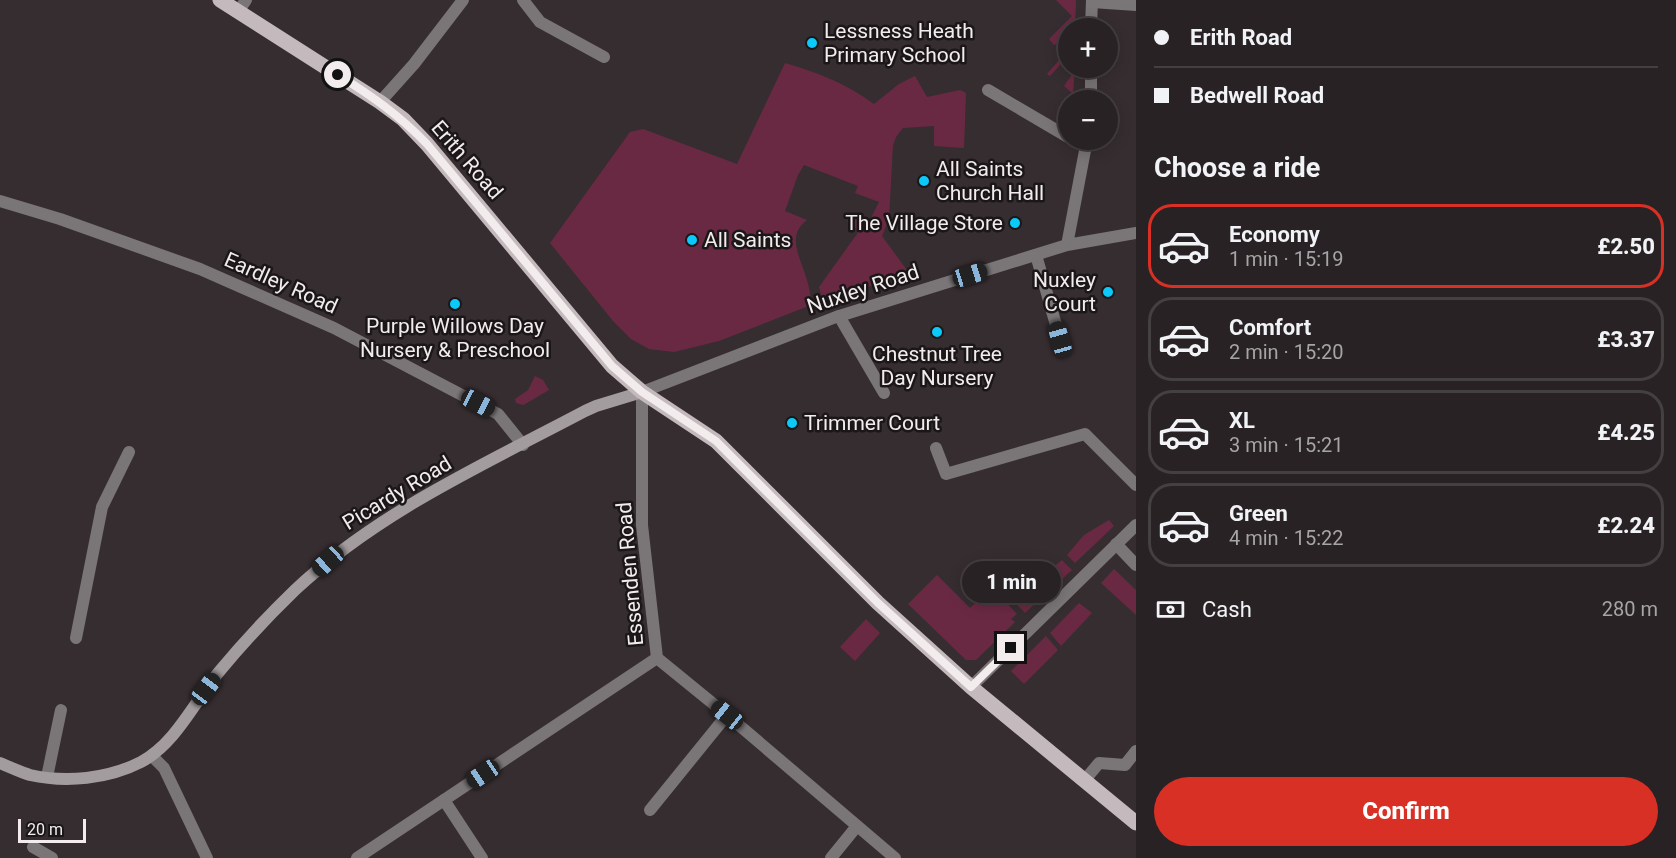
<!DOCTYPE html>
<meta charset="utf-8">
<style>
body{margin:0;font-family:Roboto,sans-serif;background:#302a2c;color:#f1f3f6;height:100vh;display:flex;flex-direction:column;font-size:22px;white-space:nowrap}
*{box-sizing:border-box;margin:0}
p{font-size:20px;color:#a5a4a6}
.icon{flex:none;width:33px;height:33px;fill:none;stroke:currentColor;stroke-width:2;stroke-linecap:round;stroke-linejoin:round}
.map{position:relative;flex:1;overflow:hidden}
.drawer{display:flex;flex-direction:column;background:#282224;width:540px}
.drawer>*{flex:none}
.guide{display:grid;align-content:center;height:132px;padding:0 18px;background:#282224}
.controls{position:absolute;left:1058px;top:18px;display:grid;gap:12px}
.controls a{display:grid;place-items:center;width:60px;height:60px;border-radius:50%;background:#282224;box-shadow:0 3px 15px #0003,0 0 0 2px #443f41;font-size:30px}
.scale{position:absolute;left:18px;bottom:15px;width:68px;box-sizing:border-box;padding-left:6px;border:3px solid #f2eced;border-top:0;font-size:16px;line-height:21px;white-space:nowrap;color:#f2eced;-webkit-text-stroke:4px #1b1718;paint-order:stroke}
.end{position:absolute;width:27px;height:27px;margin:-14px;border:8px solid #f2eced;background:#111;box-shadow:0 0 0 3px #111}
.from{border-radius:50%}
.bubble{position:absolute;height:42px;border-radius:21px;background:#282224;box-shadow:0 3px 15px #0003,0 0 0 2px #443f41;font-size:20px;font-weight:800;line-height:42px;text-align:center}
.car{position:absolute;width:18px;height:36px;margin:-18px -9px;border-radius:8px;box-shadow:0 0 4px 2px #0007;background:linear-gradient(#222 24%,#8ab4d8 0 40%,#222 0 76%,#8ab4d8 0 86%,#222 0)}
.guide b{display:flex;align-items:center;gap:21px;height:57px;font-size:22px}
.guide b+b{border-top:2px solid #443f41}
.guide i{width:15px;height:15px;background:#f1f3f6}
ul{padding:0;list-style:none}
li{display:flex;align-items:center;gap:18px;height:84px;margin:0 12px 9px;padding:0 6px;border:3px solid #443f41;border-radius:24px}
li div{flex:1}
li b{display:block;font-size:22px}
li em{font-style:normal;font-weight:800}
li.selected{border-color:#d93025}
li>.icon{width:54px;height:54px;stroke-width:1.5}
h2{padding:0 18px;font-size:27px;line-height:72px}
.pay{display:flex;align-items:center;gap:15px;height:66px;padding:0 18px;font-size:22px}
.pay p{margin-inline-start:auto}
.primary-button{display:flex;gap:12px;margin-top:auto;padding:12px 18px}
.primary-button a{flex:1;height:69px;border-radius:36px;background:#d93025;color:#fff;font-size:24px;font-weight:800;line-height:69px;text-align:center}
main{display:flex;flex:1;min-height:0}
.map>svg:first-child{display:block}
</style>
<main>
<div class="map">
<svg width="1136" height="858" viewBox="0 0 1136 858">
<rect width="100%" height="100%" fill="#362d30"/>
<path fill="#6a2943" d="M1056 0H1076L1075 28H1068V38L1054 45 1049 39 1072 16Z
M1066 52H1068V68H1075L1073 94 1064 86 1073 73 1061 64 1050 76 1047 74Z
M785 63C821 74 843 82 874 104L899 84 915 76 927 97 960 90 966 93 964 148 934 146V126L903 128 896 137 893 145 889 219 882 236 909 273 823 302 819 287 857 234 858 230 847 221 854 215 870 220 879 202 855 193 858 186 804 165 798 175 785 211 807 220C786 235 800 257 806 277 809 286 811 295 811 305L719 341 674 352 649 349 631 339 613 321 550 243 630 132 643 129 737 164Z
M535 376 543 380 549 390 527 403 523 405 516 403 515 399 528 390Z
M1109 520 1114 526 1075 563 1067 555 1084 535Z
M1062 560 1072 570 1025 613 996 583 1000 579 1007 586 1028 566 1040 578Z
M1114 569 1136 590V615L1101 583Z
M937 575 970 608 992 587 1017 614 1011 619 1015 622 976 660H966L908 604Z
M1079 603 1092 613 1061 646 1050 633Z
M866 619 880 633 855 661 840 647Z
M1046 636 1058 650 1024 684 1011 671Z"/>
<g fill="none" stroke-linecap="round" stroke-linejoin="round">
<path stroke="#7a7577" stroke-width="12" d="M1092 2 1136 5
M988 90 1068 137
M380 102 414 64 463 0
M1036 255 1060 339
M839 316 884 393
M936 448 946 474 1085 434 1136 485
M1116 544 1136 565
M76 638 102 507 129 452
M47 777 61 710
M1084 781 1099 763 1125 765 1136 751
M444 800 482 858
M831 858 857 826"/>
<path stroke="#7a7577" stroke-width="12" d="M523 0 540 22 604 57
M238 12 246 0
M1091 28 1092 0
M1091 100V68
M0 201 60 219 200 269 334 328 498 414 523 445
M1067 245 1087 140
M971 687 1136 525
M152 756 164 768 207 858
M650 810 727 715
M33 847 52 858
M357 858 657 658
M895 858 727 715 657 658 642 525V392L836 317 1067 245 1136 233"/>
<path stroke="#a39c9e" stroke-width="12" d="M0 763C10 767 20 772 30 775 66 783 108 779 141 762 175 744 194 703 218 673 242 644 268 616 295 590 379 511 485 464 585 411L596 406 642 392"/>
<path stroke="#c4babd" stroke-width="15" d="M220 0 380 102 403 119 427 144 612 366 642 392 716 441 878 603 971 687 1136 823"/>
</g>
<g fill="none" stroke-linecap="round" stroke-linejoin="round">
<path stroke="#f2eced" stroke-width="8" d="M338 75C372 96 399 115 427 144L612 366 642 392 716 441 878 603 971 687 1011 648"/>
</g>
<g fill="#0bcafa" stroke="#1b1718" stroke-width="2">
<circle cx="812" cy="43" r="6"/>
<circle cx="924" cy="181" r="6"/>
<circle cx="1015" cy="223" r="6"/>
<circle cx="692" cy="240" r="6"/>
<circle cx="1108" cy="292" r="6"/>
<circle cx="455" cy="304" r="6"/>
<circle cx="937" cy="332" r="6"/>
<circle cx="792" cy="423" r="6"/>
</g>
<g text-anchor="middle" stroke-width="5" stroke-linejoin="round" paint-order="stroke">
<g font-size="21" fill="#f2eced" stroke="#1b1718" text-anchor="start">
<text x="824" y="38">Lessness Heath<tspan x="824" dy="24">Primary School</tspan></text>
<text x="936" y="176">All Saints<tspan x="936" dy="24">Church Hall</tspan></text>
<text x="1003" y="230" text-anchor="end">The Village Store</text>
<text x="704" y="247">All Saints</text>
<text x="1096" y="287" text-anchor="end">Nuxley<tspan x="1096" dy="24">Court</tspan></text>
<text x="455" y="333" text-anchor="middle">Purple Willows Day<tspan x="455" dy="24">Nursery &amp; Preschool</tspan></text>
<text x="937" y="361" text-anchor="middle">Chestnut Tree<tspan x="937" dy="24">Day Nursery</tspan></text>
<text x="804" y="430">Trimmer Court</text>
</g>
<g font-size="21" fill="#f2eced" stroke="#1b1718">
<text transform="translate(467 160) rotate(49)" y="7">Erith Road</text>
<text transform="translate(281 283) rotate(24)" y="7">Eardley Road</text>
<text transform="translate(863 289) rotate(-18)" y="7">Nuxley Road</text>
<text transform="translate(397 493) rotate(-31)" y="7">Picardy Road</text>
<text transform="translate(630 574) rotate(-95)" y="7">Essenden Road</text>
</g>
</g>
</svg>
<div class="controls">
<a>+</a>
<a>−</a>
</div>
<div class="scale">20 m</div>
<i class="end from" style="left:338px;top:75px"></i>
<i class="end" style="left:1011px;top:648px"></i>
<div class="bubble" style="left:962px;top:561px;width:99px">1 min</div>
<i class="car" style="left:970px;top:275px;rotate:73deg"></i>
<i class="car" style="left:1060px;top:339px;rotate:344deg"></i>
<i class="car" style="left:478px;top:403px;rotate:118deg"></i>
<i class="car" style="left:328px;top:561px;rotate:228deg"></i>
<i class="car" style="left:206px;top:689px;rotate:37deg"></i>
<i class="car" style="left:727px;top:715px;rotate:309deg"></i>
<i class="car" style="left:483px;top:774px;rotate:236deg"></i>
</div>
<section class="drawer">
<div class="guide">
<b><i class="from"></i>Erith Road</b>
<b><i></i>Bedwell Road</b>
</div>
<h2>Choose a ride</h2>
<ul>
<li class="selected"><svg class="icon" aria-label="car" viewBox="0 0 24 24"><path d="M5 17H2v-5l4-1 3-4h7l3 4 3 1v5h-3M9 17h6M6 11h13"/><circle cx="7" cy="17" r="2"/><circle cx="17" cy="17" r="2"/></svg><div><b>Economy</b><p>1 min · 15:19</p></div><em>£2.50</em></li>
<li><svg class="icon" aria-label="car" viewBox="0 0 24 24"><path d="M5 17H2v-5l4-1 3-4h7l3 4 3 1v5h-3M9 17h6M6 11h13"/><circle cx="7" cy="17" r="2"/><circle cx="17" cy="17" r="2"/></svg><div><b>Comfort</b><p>2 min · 15:20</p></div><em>£3.37</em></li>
<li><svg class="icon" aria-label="car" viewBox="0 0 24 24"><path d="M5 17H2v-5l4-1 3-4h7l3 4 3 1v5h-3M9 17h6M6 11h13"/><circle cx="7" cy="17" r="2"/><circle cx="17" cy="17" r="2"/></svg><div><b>XL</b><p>3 min · 15:21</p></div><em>£4.25</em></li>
<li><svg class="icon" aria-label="car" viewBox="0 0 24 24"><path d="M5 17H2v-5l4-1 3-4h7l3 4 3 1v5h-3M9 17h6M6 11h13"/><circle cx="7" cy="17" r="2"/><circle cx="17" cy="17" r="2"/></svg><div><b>Green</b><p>4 min · 15:22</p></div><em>£2.24</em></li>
</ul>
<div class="pay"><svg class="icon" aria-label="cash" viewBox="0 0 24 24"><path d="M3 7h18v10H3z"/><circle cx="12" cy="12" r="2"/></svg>Cash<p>280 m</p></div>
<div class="primary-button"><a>Confirm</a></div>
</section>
</main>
